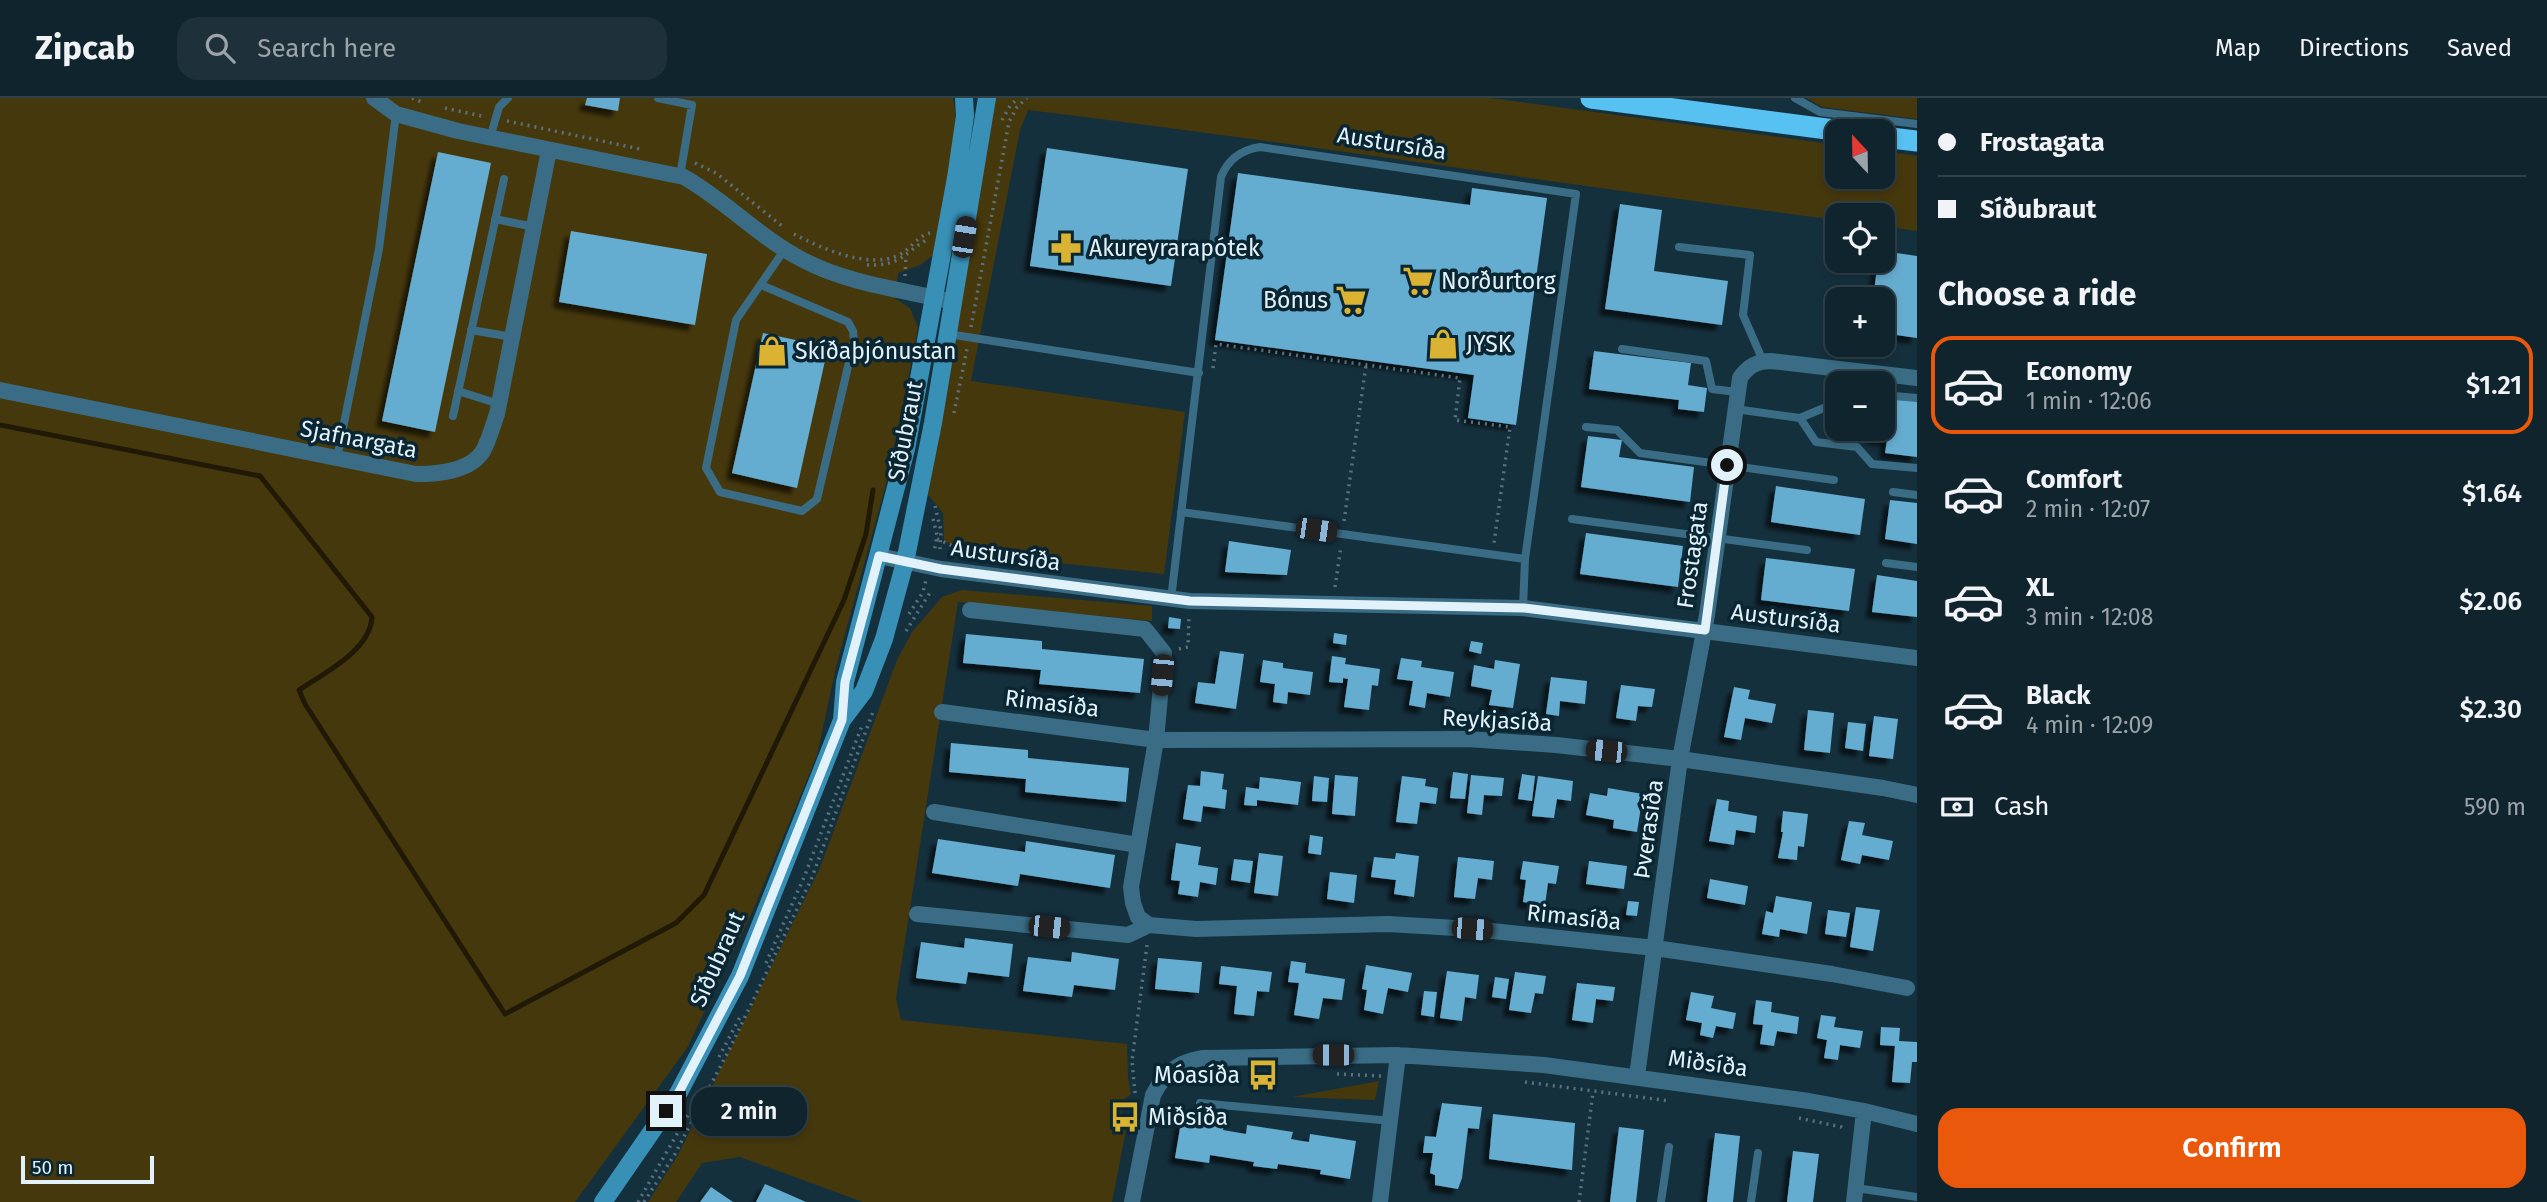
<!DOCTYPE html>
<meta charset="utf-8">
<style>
body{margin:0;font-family:"Fira Sans",sans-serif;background:#1e303a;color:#f1f3f6;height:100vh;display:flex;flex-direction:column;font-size:26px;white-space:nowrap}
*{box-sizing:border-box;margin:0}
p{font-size:23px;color:#9ca4aa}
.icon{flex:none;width:38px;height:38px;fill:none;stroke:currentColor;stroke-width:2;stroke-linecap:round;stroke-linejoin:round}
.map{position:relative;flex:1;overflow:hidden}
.drawer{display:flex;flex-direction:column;background:#10242e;width:630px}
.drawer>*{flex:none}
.guide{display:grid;align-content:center;height:154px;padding:0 21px;background:#10242e}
.needle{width:46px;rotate:338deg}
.buttons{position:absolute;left:1825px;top:21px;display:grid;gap:14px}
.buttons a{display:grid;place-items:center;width:70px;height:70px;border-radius:14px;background:#10242e;box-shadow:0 4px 10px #0003,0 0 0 2px #30414a;font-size:35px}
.scale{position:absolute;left:21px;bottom:18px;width:133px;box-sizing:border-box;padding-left:7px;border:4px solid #e2f2fa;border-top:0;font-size:19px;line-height:24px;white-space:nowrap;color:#e2f2fa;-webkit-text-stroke:5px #0a2633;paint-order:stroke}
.end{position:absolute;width:32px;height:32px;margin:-16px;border:9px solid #e2f2fa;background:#111;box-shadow:0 0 0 4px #111}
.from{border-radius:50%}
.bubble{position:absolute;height:49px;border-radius:21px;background:#10242e;box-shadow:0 4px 10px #0003,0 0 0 2px #30414a;font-size:23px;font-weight:600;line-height:49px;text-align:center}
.car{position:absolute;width:21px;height:42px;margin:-21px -10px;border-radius:9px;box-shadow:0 0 5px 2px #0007;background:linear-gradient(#222 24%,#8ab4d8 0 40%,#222 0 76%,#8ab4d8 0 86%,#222 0)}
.guide b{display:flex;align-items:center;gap:24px;height:66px;font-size:26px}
.guide b+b{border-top:2px solid #30414a}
.guide i{width:18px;height:18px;background:#f1f3f6}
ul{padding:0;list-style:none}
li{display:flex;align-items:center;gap:21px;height:98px;margin:0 14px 10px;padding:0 7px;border:4px solid transparent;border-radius:21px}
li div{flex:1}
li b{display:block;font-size:26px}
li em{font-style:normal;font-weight:600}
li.current{border-color:#ea580c}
li>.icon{width:63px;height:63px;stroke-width:1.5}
h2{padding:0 21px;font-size:32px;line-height:84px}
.pay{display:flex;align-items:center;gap:18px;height:77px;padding:0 21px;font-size:26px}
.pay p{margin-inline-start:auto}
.action{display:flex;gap:14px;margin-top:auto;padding:14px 21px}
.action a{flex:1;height:80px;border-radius:21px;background:#ea580c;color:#fff;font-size:28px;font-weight:600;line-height:80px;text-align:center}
header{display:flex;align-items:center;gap:42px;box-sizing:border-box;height:98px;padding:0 35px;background:#10242e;border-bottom:2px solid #30414a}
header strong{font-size:33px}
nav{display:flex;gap:38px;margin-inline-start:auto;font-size:24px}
.search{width:490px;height:63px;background:#1e303a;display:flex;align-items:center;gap:18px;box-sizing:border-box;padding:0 24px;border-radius:21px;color:#9ca4aa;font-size:26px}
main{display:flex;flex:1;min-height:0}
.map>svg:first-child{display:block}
</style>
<header>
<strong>Zipcab</strong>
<div class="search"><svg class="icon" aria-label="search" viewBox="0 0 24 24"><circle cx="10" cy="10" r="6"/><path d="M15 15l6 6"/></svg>Search here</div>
<nav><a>Map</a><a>Directions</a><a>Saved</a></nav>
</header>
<main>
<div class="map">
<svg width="1917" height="1104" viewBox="0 0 1917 1104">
<defs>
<filter id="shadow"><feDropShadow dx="-6" dy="6" stdDeviation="2" flood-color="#0009"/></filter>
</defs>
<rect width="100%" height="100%" fill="#15303d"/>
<path fill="#46380d" d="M0 0H953C963 48 945 108 935 156L920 167 898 175 894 200 910 210 918 230 891 367 836 569 817 657 754 810 687 950 575 1104H0Z
M994 0H1491L1837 47 1838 79H1883V53L1917 58V133L1883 128V117H1838L1837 122C1567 87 1298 45 1028 12L1020 32 971 283 1185 314 1164 476 973 456 944 443 943 415 925 393Z
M1806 0H1917V21L1822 9Z
M962 492 1152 508V523L958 504 896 900 901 922 1127 946 1128 981 1131 996 1122 1003 1119 1026 1126 1032 1112 1104H863L740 1059 702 1065 676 1104H648L678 1057 820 770 897 562 912 534 942 499Z
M1379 983 1375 1002 1292 999Z"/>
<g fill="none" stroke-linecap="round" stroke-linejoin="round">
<path stroke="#201905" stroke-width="5" d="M0 327 260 378 372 519C370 553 324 575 299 592L305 606 505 916 676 825 704 797 844 502 866 436 873 392"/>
</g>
<path fill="#65add0" filter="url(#shadow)" d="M587 0H620L618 13 585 7Z
M1047 50 1188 71 1171 188 1030 168Z
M438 54 491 65 435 334 382 323Z
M1238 75 1470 107 1472 90 1547 100 1516 327 1468 320 1474 277 1215 242Z
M1620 106 1662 112 1654 173 1728 183 1722 227 1605 211Z
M571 133 707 156 695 227 559 204Z
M1883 153 1917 158V240L1883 235V201H1873L1878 163H1883Z
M763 235 828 249 797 390 732 375Z
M1594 253 1691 265 1688 287 1707 290 1704 314 1678 311 1679 302 1589 291Z
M1892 300 1917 303V359L1885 355 1887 342 1873 340 1874 331H1883V319L1890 320Z
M1588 338 1622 342 1619 359 1694 369 1690 404 1581 389Z
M1776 388 1865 401 1860 437 1771 424Z
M1890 402 1917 405V446L1885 441Z
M1586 435 1683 448 1678 489 1580 476Z
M1229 443 1291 452 1287 477 1225 474Z
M1766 460 1855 471 1849 513 1761 502Z
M1877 477 1917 483V519L1872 514Z
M1169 519 1181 521 1180 531 1168 530Z
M1334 535 1347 537 1346 547 1333 545Z
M966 536 1042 543V551L1144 561 1140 595 1039 586 1041 572 963 565Z
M1471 543 1483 545 1481 556 1469 553Z
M1220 553 1244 556 1236 611 1195 605 1198 584 1215 586Z
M1332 558 1346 560 1345 566 1380 571 1378 588 1372 587 1369 612 1344 609 1348 581 1343 580V585L1329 584Z
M1401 560 1422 563 1421 569 1454 574 1450 599 1427 595 1425 610 1409 607 1413 583 1397 581Z
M1263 562 1283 565V570L1313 574 1310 597 1288 594 1287 606 1273 604 1275 586 1260 584Z
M1495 562 1520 566 1513 610 1489 607 1492 592 1471 588 1474 567 1494 571Z
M1551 579 1587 583 1585 606 1560 603 1559 618 1546 616Z
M1621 587 1655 591 1652 609 1638 608 1636 623 1616 620Z
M1734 589 1750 592 1748 601 1776 606 1772 625 1745 620 1741 642 1724 639Z
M1808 612 1834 615 1830 655 1804 652Z
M1874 618 1898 621 1893 661 1869 658Z
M1848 624 1866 626 1863 653 1845 650Z
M951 645 1028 652V660L1129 670 1126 704 1025 694 1026 681 949 674Z
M1201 673 1224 676 1222 691 1227 692 1225 711 1203 708 1201 724 1183 721 1188 687 1200 688Z
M1453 674 1468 676 1465 701 1450 700Z
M1522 676 1535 678 1532 703 1518 701Z
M1335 677 1358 679 1355 718 1332 716Z
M1471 677 1504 680 1502 698 1484 697 1482 717 1467 715Z
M1314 678 1329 680 1327 704 1312 703Z
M1402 678 1426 681 1425 688 1438 690 1436 706 1420 704 1417 726 1396 724Z
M1538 678 1573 683 1571 703 1557 701 1554 720 1532 718Z
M1260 679 1301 684 1298 707 1257 702V708L1244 707 1246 689 1259 691Z
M1608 690 1643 696 1637 734 1613 730 1614 722 1586 717 1590 695 1607 698Z
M1717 701 1729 703 1728 713 1757 718 1755 735 1736 732 1734 747 1709 743Z
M1783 713 1808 716 1804 749 1798 748 1797 762 1778 760 1783 734H1781Z
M1849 723 1865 725 1862 737 1893 743 1889 762 1862 757 1860 766 1841 762Z
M1310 737 1323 739 1321 757 1308 755Z
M938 741 1025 754 1026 743 1115 757 1110 790 1020 776 1018 788 932 775Z
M1176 745 1201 749 1198 767 1218 770 1216 787 1200 784 1198 799 1178 796 1180 783 1171 782Z
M1259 755 1283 758 1278 798 1254 795Z
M1396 755 1419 758 1414 799 1394 796 1396 782 1371 779 1374 759 1395 761Z
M1458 759 1494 763 1492 782 1478 780 1475 801 1454 799Z
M1234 761 1253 763 1250 785 1231 782Z
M1523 763 1559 768 1556 786 1548 785 1545 807 1523 804 1526 782 1520 781Z
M1589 763 1627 768 1624 791 1586 786Z
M1330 774 1357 777 1354 805 1327 801Z
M1710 781 1748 788 1745 807 1707 800Z
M1776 798 1812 804 1807 836 1780 831 1779 839 1762 836 1766 813 1773 815Z
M1628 803 1639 804 1637 818 1626 817Z
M1856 809 1880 812 1873 853 1850 849Z
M1828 812 1850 815 1846 839 1825 836Z
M965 840 1013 846 1009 879 968 874 966 886 916 880 921 844 964 850Z
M1072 854 1119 861 1115 892 1074 887 1072 899 1023 893 1028 859 1071 864Z
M1158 860 1202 864 1199 895 1155 891Z
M1291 863 1306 865 1305 875 1345 881 1342 902 1323 900 1319 921 1294 917 1299 885 1288 884Z
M1366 867 1412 875 1408 894 1388 890 1383 916 1364 912 1367 892 1362 891Z
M1221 868 1272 874 1269 894 1257 893 1254 918 1234 916 1237 888 1219 886Z
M1447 873 1479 877 1476 901 1465 899 1462 923 1440 920Z
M1515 874 1546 878 1543 896 1535 895 1531 915 1509 912Z
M1495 879 1509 881 1506 901 1492 899Z
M1577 885 1615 889 1613 903 1596 901 1593 925 1572 922Z
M1424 893 1437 894 1434 919 1421 917Z
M1691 894 1714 898 1711 910 1736 915 1733 931 1716 928 1713 940 1700 937 1702 925 1686 922Z
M1756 902 1772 904 1771 914 1799 919 1797 936 1777 933 1774 948 1760 946 1763 927 1753 926Z
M1821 917 1836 919 1834 929 1863 933 1860 950 1840 947 1838 962 1824 960 1827 942 1817 940Z
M1881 929 1900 930 1899 943 1917 944V964H1912L1910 985 1892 984 1895 948 1880 947Z
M1442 1005 1482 1009 1479 1031 1468 1030 1462 1080 1458 1091 1435 1087V1077L1430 1075 1433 1055H1423L1425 1038 1436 1039Z
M1493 1016 1575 1025 1572 1072 1489 1061Z
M1182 1018 1224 1024 1223 1032 1246 1036 1247 1027 1293 1034 1291 1041 1302 1043 1309 1044 1310 1036 1356 1043 1350 1081 1320 1076 1321 1072 1278 1066 1277 1071 1253 1068 1254 1064 1210 1057 1209 1065 1175 1060Z
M1619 1029 1644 1032 1636 1104H1610Z
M1715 1035 1740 1038 1733 1104H1707Z
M1793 1053 1819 1056 1813 1104H1787Z
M765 1086 806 1104H756Z
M711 1089 733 1104H700Z"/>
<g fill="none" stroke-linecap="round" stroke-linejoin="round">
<path stroke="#5b727e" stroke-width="3.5" stroke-dasharray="2 5" stroke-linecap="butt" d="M412 0 424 5
M445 10 486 19
M1002 22 1010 8 1018 0
M507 23 640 51
M695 65 716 75 782 128
M794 136C820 150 870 172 899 157 911 151 917 138 930 135
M867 167C902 168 902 156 928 141
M905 178 906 158
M971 229 1009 24 1017 9 1027 0
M1213 270 1216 246 1460 280 1455 322 1510 329 1494 445
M954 315 967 251
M935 408 941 433 940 451
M933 421 937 437 934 455
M1344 423 1366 267
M937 441 973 457
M1335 489 1341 448
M909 516 923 494 926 482
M906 533 931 493
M1179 551 1188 549 1189 517
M766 865 805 777 863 625
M719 959 740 919
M1337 976 1381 978
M1525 984 1670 1003
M1135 995 1132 963 1147 847
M1799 1020 1841 1029 1845 1032
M638 1104 696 1003
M644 1104 675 1056 731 948 811 782 874 611
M1579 1104 1593 994"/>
<path stroke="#3a6d85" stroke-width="8" d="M658 0 692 7 680 78
M1795 0 1820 14 1917 26
M490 40 499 9 508 0
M495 121 534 129
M1679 149 1750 157 1743 217 1763 263
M761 187 848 224 853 233 854 243 817 401 802 413 720 394 706 370 736 222 785 151
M471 232 512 239
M948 236 1199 275
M1622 251 1706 263 1712 291 1737 294
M458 293 499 306
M1883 297 1917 300
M1735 311 1800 320 1816 344 1857 349 1872 366 1917 370
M453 318 504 81
M1800 320 1838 304
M1586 329 1617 332 1640 355 1834 382
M337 360 379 151 396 16
M1893 394 1917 397
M1181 414 1525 461
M1572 421 1807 452
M1886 465 1917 469
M1171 501 1221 79C1228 61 1241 52 1260 49L1576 96 1525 461 1523 510
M1200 1005 1391 1023
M1856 1090 1917 1099
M1661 1104 1669 1049
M1751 1104 1758 1055"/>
<path stroke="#3a6d85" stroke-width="16" d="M374 0 396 16 458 33 684 79C726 103 760 140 803 162 848 186 904 192 953 204
M0 292 416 376C437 376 470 374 483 353 489 342 493 327 497 316L549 52
M879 458 941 471 1190 503 1523 510 1917 560
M970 512 1145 531 1164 555 1156 642 1131 789 1133 805 1138 819 1149 827 1196 831 1388 826 1473 831 1655 850 1832 876 1907 890
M942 614 1156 642 1467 641 1556 647 1680 661 1883 690 1917 697
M934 714 1138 747
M917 816 1128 837 1149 827
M1637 978 1680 661 1707 517 1740 280C1748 268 1757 263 1771 263L1917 280
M1132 1104 1153 997C1165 974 1178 964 1203 960L1398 957 1544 967 1809 1003 1864 1013 1917 1026
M1380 1104 1398 957
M1854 1104 1864 1013"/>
<path stroke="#3890b7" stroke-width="18" d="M842 622 845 584 906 351 956 80 965 18 964 0
M603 1104 679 994 740 878 842 622 864 593 884 541 905 464 933 325 987 0"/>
<path stroke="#57c1f1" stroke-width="21" d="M1591 0 1842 33
M1883 39 1917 43"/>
</g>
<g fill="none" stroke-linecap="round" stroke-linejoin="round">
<path stroke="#e2f2fa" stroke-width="9" d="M666 1013 679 994 740 878 842 622 845 584 879 458 941 471 1190 503 1524 510 1705 532 1727 367"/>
</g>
<defs>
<g id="pharmacy-bare" transform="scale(2.415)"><path d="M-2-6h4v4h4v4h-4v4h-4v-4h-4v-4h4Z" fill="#dbb333" stroke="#0a2633" stroke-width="2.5" paint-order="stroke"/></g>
<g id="supermarket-bare" transform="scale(2.415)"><path d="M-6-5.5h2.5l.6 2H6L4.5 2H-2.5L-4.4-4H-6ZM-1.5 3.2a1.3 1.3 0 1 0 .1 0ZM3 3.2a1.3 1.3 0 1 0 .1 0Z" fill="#dbb333" stroke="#0a2633" stroke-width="2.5" paint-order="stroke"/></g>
<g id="shop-bare" transform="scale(2.415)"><path d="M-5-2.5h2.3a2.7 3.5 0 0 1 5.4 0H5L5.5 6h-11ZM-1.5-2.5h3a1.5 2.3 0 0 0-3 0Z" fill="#dbb333" stroke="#0a2633" stroke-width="2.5" paint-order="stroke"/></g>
<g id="bus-bare" transform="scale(2.415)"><path d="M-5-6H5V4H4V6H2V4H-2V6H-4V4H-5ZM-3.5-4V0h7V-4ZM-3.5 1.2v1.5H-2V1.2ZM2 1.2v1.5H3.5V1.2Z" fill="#dbb333" stroke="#0a2633" stroke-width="2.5" paint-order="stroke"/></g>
</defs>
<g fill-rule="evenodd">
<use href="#pharmacy-bare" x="1066" y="150"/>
<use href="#supermarket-bare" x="1418" y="183"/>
<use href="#supermarket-bare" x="1351" y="202"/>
<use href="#shop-bare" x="1443" y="246"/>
<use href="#shop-bare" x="772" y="253"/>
<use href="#bus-bare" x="1263" y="977"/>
<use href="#bus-bare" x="1125" y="1019"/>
</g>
<g text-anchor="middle" stroke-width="7" stroke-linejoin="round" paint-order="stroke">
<g font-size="23" fill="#e2f2fa" stroke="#0a2633">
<text transform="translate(1392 45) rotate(9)" y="8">Austursíða</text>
<text transform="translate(905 333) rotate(-79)" y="8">Síðubraut</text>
<text transform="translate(359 341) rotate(11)" y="8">Sjafnargata</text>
<text transform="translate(1006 457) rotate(8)" y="8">Austursíða</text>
<text transform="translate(1692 457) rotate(-82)" y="8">Frostagata</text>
<text transform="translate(1786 520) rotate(7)" y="8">Austursíða</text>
<text transform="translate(1052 605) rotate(7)" y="8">Rimasíða</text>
<text transform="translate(1497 622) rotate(3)" y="8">Reykjasíða</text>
<text transform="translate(1648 731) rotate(-82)" y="8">Þverasíða</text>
<text transform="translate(1574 819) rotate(6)" y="8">Rimasíða</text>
<text transform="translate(717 861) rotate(-66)" y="8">Síðubraut</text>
<text transform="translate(1708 965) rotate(8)" y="8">Miðsíða</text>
</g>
<g font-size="23" fill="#e2f2fa" stroke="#0a2633" text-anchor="start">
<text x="1089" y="158">Akureyrarapótek</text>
<text x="1441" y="191">Norðurtorg</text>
<text x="1328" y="210" text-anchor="end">Bónus</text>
<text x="1466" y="254">JYSK</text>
<text x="795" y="261">Skíðaþjónustan</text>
<text x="1240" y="985" text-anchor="end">Móasíða</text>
<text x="1148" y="1027">Miðsíða</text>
</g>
</g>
</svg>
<div class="buttons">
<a><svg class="needle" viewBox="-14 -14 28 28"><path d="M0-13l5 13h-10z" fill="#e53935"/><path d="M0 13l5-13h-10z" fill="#9ca4aa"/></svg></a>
<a><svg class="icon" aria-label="locate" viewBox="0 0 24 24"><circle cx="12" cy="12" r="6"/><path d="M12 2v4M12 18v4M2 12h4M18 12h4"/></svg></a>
<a>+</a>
<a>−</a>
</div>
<div class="scale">50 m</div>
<i class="end from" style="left:1727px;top:367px"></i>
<i class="end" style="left:666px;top:1013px"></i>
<div class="bubble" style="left:691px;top:989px;width:116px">2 min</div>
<i class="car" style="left:964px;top:139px;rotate:9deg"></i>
<i class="car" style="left:1316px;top:432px;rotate:98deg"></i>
<i class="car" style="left:1162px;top:577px;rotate:185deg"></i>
<i class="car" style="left:1606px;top:653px;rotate:276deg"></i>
<i class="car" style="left:1049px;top:829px;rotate:96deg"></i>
<i class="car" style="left:1472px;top:831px;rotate:95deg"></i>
<i class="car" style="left:1333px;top:957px;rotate:270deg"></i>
</div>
<section class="drawer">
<div class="guide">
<b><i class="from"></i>Frostagata</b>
<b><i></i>Síðubraut</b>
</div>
<h2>Choose a ride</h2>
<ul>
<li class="current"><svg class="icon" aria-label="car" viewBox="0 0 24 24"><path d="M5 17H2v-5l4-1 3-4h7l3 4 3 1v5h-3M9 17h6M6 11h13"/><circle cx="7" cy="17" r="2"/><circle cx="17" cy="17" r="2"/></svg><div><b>Economy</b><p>1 min · 12:06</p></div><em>$1.21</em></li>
<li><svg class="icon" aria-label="car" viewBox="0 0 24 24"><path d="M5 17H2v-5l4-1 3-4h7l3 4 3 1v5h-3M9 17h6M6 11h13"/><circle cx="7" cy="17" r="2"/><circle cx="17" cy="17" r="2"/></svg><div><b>Comfort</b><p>2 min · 12:07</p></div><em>$1.64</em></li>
<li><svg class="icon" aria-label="car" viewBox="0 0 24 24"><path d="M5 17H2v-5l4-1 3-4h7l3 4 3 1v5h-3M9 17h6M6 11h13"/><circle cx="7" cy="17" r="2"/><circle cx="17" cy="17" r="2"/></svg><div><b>XL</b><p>3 min · 12:08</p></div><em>$2.06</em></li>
<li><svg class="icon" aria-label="car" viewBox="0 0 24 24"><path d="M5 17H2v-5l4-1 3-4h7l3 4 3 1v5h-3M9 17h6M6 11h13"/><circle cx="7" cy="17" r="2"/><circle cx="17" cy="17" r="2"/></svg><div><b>Black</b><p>4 min · 12:09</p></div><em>$2.30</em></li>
</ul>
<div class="pay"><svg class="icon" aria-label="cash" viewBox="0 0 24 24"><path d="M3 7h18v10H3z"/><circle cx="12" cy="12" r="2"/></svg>Cash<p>590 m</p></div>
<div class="action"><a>Confirm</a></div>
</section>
</main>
